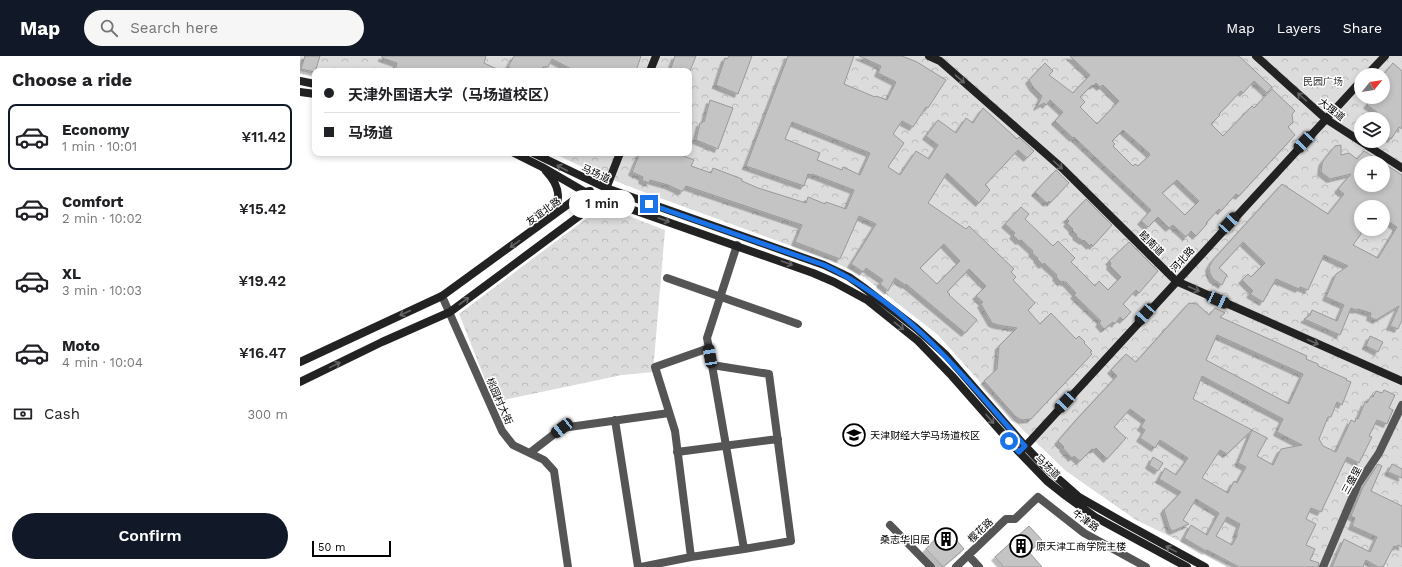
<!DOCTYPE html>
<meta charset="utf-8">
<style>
body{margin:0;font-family:"Work Sans","Noto Sans SC",sans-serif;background:#f6f6f6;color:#202124;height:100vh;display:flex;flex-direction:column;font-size:15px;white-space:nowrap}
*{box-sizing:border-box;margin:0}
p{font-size:13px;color:#757577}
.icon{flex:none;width:22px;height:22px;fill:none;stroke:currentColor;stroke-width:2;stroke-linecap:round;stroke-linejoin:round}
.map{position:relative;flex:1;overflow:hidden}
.panel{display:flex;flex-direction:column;background:#fff;width:300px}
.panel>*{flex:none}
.banner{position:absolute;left:12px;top:12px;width:380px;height:88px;border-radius:8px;box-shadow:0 2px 6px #0003;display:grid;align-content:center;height:88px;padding:0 12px;background:#fff}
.needle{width:26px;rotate:60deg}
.fabs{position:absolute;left:1054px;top:12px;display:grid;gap:8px}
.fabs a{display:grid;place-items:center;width:36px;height:36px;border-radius:50%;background:#fff;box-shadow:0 2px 6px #0003;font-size:20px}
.scale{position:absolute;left:12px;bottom:10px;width:79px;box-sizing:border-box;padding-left:4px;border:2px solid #000;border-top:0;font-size:11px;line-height:14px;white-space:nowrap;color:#000;-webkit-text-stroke:3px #fff;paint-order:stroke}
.end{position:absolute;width:18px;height:18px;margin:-9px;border:5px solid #1a73e8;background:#fff;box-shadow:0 0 0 2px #fff}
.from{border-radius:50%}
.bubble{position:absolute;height:28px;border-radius:14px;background:#fff;box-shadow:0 2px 6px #0003;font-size:13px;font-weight:600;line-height:28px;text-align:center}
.car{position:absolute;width:12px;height:24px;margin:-12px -6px;border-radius:5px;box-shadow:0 0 3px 1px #0007;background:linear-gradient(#222 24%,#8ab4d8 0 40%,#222 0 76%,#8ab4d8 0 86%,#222 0)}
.banner b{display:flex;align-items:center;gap:14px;height:38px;font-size:15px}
.banner b+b{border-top:1px solid #e0e0e0}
.banner i{width:10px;height:10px;background:#202124}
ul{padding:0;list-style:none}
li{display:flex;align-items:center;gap:12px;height:66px;margin:0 8px 6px;padding:0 4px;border:2px solid transparent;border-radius:8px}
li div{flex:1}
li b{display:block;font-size:15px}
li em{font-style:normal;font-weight:600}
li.selected{border-color:#111827}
li>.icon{width:36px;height:36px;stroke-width:1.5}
h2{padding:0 12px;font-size:18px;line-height:48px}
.pay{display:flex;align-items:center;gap:10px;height:44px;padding:0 12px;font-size:15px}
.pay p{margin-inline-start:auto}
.button{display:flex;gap:8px;margin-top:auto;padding:8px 12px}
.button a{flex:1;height:46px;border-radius:24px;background:#111827;color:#fff;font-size:16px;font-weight:600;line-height:46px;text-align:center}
header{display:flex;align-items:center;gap:24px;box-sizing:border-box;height:56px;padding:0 20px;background:#111827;color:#fff}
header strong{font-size:19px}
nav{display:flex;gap:22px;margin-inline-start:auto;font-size:14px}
.search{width:280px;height:36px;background:#f6f6f6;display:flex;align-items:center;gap:10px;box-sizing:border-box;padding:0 14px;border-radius:22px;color:#757577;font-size:15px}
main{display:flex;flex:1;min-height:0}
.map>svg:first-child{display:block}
</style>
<header>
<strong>Map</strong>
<div class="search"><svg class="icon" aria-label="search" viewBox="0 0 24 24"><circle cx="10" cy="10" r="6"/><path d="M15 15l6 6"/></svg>Search here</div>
<nav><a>Map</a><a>Layers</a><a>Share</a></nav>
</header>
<main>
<section class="panel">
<h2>Choose a ride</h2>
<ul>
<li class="selected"><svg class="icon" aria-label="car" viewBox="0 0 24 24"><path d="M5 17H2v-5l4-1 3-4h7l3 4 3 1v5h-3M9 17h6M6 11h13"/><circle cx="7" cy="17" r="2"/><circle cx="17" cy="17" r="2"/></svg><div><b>Economy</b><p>1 min · 10:01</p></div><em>¥11.42</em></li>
<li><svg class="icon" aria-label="car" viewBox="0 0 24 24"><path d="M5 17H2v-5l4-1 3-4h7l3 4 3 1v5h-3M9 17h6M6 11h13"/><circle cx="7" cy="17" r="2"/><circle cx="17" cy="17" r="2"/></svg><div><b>Comfort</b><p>2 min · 10:02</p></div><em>¥15.42</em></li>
<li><svg class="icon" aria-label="car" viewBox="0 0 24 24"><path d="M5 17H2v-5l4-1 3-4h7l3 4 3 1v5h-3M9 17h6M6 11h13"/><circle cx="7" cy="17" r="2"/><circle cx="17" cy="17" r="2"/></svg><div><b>XL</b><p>3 min · 10:03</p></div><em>¥19.42</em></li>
<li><svg class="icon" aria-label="car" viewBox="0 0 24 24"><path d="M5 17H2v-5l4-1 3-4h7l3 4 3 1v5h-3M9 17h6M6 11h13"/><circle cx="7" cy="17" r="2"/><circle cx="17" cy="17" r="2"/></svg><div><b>Moto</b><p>4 min · 10:04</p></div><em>¥16.47</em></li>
</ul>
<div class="pay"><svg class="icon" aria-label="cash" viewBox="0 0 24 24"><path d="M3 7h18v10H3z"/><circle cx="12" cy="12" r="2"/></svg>Cash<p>300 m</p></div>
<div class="button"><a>Confirm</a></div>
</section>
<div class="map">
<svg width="1102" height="511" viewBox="0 0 1102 511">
<defs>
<pattern id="park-crowns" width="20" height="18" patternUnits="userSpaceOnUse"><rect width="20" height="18" fill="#dcdcdc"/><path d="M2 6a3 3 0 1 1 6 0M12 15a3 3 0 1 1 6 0" fill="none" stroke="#bbb"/></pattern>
<filter id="shadow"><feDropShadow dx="-3.5" dy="3.5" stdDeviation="0" flood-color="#0004"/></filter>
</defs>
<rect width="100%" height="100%" fill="#fff"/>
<path fill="url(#park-crowns)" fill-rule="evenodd" d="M0 0H1102V511H933L836 464 766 415 723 374 638 279 564 221 530 204 341 135 295 117 253 97H389V15H15V18L0 15ZM1061 19H1083V41H1061ZM1061 63H1083V85H1061ZM1061 107H1083V129H1061ZM1061 151H1083V173H1061Z
M303 150 365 174 353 316 322 319 194 346 159 258Z"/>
<path fill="#c4c4c4" stroke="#999" fill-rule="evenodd" filter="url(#shadow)" d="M5 0H20L15 16 1 13Z
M82 0H186L184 7 201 15H95L97 7 82 2Z
M214 0H341L336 15H275L252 3 248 11H243L241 15H216L208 11Z
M375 0H396L390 15H370Z
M429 0H452L438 38 416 29 425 2 427 3Z
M488 0H554L544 28 575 41 576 40 587 44 596 26 578 17 581 10 559 0H602L617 6 646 24 628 52 626 51 613 71 602 65 593 78 604 87 588 111 600 119 616 95 629 103 638 89 626 80 638 64 656 77 666 62 673 67 683 52 717 83 719 81 734 95 727 102 718 94 685 129 690 134 679 147 647 117 628 147 666 173 669 170 714 213 711 216 716 221 713 224 735 247 728 254 740 268 751 257 776 283 779 280 785 286 784 287 792 295 790 296 792 298 731 363 722 364 716 361 684 325 697 313 699 290 717 272 698 269 692 267 681 248 683 246 676 240 686 230 669 213 647 236 650 238 649 239 677 264 665 277 606 228 605 229 595 222 588 235 580 228 583 224 566 212 563 216 551 208 576 168 559 160 540 203 495 186 502 169 386 130 383 135H381L368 129 350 124 349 127 342 124 343 121 332 116 340 97H376L394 104 391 110 411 117 413 112 442 123V125L458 132 506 147 508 141 525 148 526 146 546 153 554 134 512 118 511 119 508 118 504 130 446 110ZM492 66 570 97 560 119 543 111 542 114 517 104 520 97 485 83ZM644 188 660 205 637 228 620 212Z
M770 0H939L972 31 967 37 954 25 943 37 941 35 919 58 920 59 911 68 923 80 952 50 954 52 972 33 995 55 992 58 993 66 988 71 995 79 939 140 936 138 921 155 919 153 906 167 907 168 896 180 891 175 886 181 873 169 869 172 858 161 848 171 841 165 851 154 774 81 773 82 755 65 763 56 750 44 746 49 744 47 737 51 742 40 733 31 729 24 745 7 753 15 749 19 773 37 790 19ZM796 27 800 31 803 29 819 45 797 68 780 51 785 46 780 41 792 29 793 30ZM823 74 849 97 850 99 838 110 835 108 833 110 813 90 815 88 812 85ZM877 124 899 145 885 159 862 137Z
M1093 7 1102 15V73L1099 71 1091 83 1083 78V63H1073L1077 56 1067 49 1073 41H1083V19Z
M410 44 433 52 418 93 396 84 400 67H402L403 65 404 66Z
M1041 89V99L1049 97 1057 103 1064 95 1084 107H1061V113L1056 116 1061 120V129H1083V107L1102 119V264L1098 273 1090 270 1099 250 1076 264 1070 261 1071 257 1058 253 1056 254 1051 252 1040 279 1004 263 1010 259 1012 254 1037 265 1044 249 1026 241 1036 218 1048 210 1024 199 1008 234 1000 231 999 233 976 223 963 246 950 238 953 235 942 224 948 218 951 221 965 207 943 186 919 212 927 219 922 229 913 223 910 217 909 211 913 204 982 128 1028 158 1044 138 1038 133 1051 118 1030 123 1021 116 1022 108 1023 105 1035 90ZM1061 151H1083V162L1097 171 1078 202 1053 189 1061 178Z
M756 114 769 127 750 147 749 145 747 147 735 136Z
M786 143 812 169 793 190 791 188 790 190 784 184 783 185 776 180 777 179 772 174 773 173 767 167 769 165 767 163Z
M721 151 729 158 725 163 753 190 758 185 775 202 771 206 795 230 799 225 808 234 821 221 810 210 811 207 809 205 829 186 858 215 839 237 836 234 823 248 831 256 823 264 820 261 815 268 813 266 804 273 799 267 801 265 774 239 776 237 766 226H764L763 225 761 226 756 221 757 219 744 207 743 209 737 203 738 202 732 197 733 195 721 184 719 185 713 179 715 177 705 168Z
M889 247 897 248 909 259 915 252 925 257 920 261 1007 300 1006 303 1018 308V310L1047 323 1046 324 1051 326 1042 349 1037 346 1031 361H1028L1019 383 1023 390 1036 396 1051 364 1055 366 1056 362 1058 363 1065 346 1067 347 1071 340 1073 341 1076 335 1082 337 1084 334 1095 339 1089 352 1093 354 1087 368 1077 364 1069 380 1072 381 1059 407 1047 401 1021 456 1011 452 1006 463 1016 468 1006 489 1015 493 1010 504 1019 507 1018 511H939L907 494 906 495 884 482 891 469 907 479 919 457 896 443 883 464 889 468 873 475 870 473 864 454 881 436 859 423 865 412 876 419 888 402 860 384 855 392 840 382 845 374 841 371 845 364 830 353 814 371 826 382 807 403 796 392 794 394 792 393 780 405 774 400 772 402 763 392 764 391 758 385 777 363 817 320 811 314 826 298 836 306ZM917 279 1003 318 989 348 906 304ZM902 320 983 363 977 376 1002 389 981 393 973 409 957 400 967 382 952 374 938 407 946 411 937 427 934 425 928 437 902 422 920 394 927 398 952 374 893 343ZM927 461 940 468 937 476V480L932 489 916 480Z
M1070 280 1083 286 1078 296 1066 290Z
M853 401 863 407 858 415 849 409Z
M1078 408 1082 410 1071 435 1102 450V491L1098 489 1097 491 1094 490 1083 511H1078L1066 504 1063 511H1032L1044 483 1070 496 1077 481 1052 470 1055 462 1051 460 1063 431Z
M1092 408 1102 413V422L1088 416Z
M729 470 742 484 729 496 742 511H704L695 501Z
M646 472 664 493 643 511 626 493Z"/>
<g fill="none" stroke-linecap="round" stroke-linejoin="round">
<path stroke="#555" stroke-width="8" d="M367 222 498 268
M142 240 202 375 213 389 244 404 254 415 268 511
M412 309 469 318 491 485 444 493 409 292 407 282 437 189
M315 364 338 511
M231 396 262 372 369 357
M377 396 478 383
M590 469 631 511
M668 499 679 511
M391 501 375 375 355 311 409 292
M341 511 391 501 444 493
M656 511 706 463H715L738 441 784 477 846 511
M1023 511 1058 428 1079 397 1102 349"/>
<path stroke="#222" stroke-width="8" d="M629 0 640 5 762 112 876 225 1102 325
M956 0 1026 63 1102 112
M350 15 356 0
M1067 19 1085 0
M0 25 15 28
M0 36 15 38
M214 97 242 111 285 136 302 143 513 217 534 226 567 244 618 285 652 320 719 396 747 425 766 440 795 461 887 511
M233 97 306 132 524 209 549 221 563 231 616 272 646 299 725 390 746 412 779 441 821 465 905 511
M246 115C259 129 263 143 251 159
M0 306 142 240 285 136 290 135
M0 326 82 286 150 256 302 143 320 97
M722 394 1061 25"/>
</g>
<defs><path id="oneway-shaft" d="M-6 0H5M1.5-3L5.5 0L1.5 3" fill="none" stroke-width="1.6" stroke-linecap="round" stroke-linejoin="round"/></defs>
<g stroke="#646464">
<use href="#oneway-shaft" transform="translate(660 23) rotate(41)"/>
<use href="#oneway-shaft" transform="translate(1002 41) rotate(-138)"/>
<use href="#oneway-shaft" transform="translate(758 109) rotate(42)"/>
<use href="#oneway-shaft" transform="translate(262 112) rotate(-153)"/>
<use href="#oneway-shaft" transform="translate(364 164) rotate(19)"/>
<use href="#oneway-shaft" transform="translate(215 188) rotate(144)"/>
<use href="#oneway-shaft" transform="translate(487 207) rotate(20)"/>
<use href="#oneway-shaft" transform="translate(894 233) rotate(24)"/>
<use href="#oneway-shaft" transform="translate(164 245) rotate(-37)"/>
<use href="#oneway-shaft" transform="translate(105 257) rotate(155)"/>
<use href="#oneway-shaft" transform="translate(599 270) rotate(39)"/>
<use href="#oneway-shaft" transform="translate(1013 286) rotate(24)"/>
<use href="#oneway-shaft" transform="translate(35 309) rotate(-26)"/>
<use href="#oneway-shaft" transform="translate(690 363) rotate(49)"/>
<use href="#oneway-shaft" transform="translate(871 493) rotate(-151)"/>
</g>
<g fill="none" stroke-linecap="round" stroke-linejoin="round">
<path stroke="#1a73e8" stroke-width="5" d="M349 148 524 209C608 248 666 323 725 390L719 396 709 385"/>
</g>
<defs>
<g id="university-ring" transform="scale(1.15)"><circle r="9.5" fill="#fff" stroke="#000" stroke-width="1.5"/><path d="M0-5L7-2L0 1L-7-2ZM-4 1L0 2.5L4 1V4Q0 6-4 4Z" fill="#000"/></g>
<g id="building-ring" transform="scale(1.15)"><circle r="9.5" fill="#fff" stroke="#000" stroke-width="1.5"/><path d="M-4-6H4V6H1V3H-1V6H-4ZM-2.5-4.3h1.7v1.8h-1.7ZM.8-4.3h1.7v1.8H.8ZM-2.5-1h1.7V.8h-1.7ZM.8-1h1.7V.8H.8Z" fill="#000"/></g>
</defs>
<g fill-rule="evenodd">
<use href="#university-ring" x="554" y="379"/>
<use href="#building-ring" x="646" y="483"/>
<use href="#building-ring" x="721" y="490"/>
</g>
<g text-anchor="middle" stroke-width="3" stroke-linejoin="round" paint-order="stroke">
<g font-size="10" fill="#333" stroke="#fff">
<text x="1023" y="29">民园广场</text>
</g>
<g font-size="10" fill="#000" stroke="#fff">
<text transform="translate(1032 53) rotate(38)" y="4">大理道</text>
<text transform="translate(296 117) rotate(24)" y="4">马场道</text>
<text transform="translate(243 155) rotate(-36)" y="4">友谊北路</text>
<text transform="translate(852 187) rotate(45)" y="4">睦南道</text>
<text transform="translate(882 203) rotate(-47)" y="4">河北路</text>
<text transform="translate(200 345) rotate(66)" y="4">桃园村大街</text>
<text transform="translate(748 410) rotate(44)" y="4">马场道</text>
<text transform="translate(1051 424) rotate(-62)" y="4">三盛里</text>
<text transform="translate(786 464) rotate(35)" y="4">牛津路</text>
<text transform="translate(680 474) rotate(-44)" y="4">樱花路</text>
</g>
<g font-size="10" fill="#000" stroke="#fff" text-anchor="start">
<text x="570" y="383">天津财经大学马场道校区</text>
<text x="630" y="487" text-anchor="end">桑志华旧居</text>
<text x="736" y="494">原天津工商学院主楼</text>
</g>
</g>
</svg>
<div class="fabs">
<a><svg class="needle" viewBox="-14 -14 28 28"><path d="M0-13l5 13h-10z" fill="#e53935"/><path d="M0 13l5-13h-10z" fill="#757577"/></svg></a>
<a><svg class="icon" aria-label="layers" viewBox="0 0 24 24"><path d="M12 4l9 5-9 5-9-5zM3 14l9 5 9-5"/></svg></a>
<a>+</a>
<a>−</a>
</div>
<div class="scale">50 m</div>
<i class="end from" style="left:709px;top:385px"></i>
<i class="end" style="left:349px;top:148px"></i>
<div class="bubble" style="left:269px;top:134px;width:66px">1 min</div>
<i class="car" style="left:1004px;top:86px;rotate:223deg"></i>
<i class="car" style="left:929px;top:167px;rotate:43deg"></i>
<i class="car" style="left:918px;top:244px;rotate:114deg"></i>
<i class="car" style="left:845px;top:258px;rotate:222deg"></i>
<i class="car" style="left:410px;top:300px;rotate:350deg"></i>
<i class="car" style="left:765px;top:346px;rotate:223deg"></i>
<i class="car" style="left:262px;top:372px;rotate:232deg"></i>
<div class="banner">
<b><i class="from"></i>天津外国语大学（马场道校区）</b>
<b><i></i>马场道</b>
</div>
</div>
</main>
